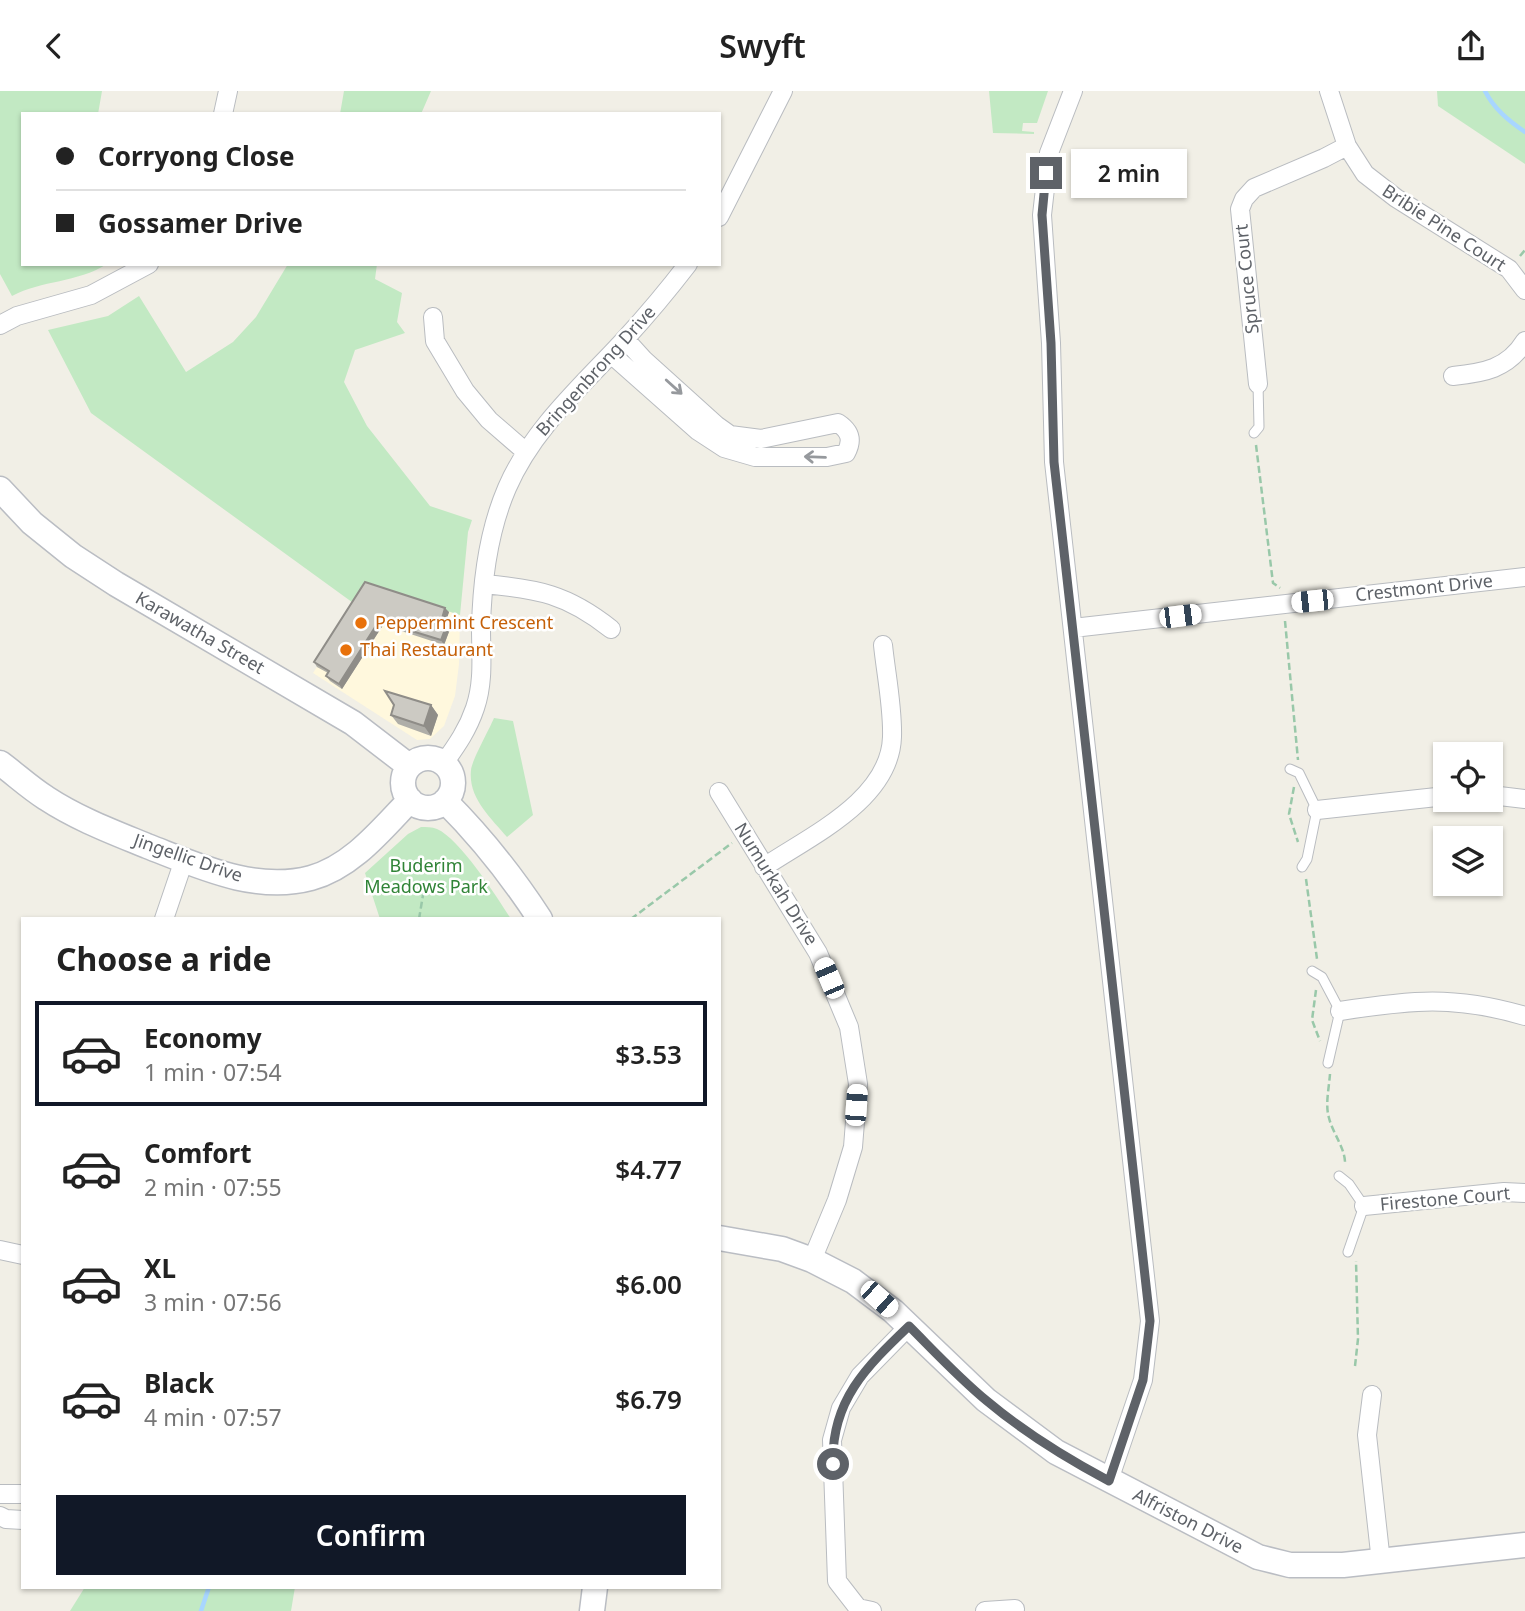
<!DOCTYPE html>
<meta charset="utf-8">
<style>
body{margin:0;font-family:"Noto Sans",sans-serif;background:#f6f6f6;color:#222;height:100vh;display:flex;flex-direction:column;font-size:26px;white-space:nowrap}
*{box-sizing:border-box;margin:0}
p{font-size:23px;color:#767676}
.icon{flex:none;width:38px;height:38px;fill:none;stroke:currentColor;stroke-width:2;stroke-linecap:round;stroke-linejoin:round}
.map{position:relative;flex:1;overflow:hidden}
.panel{position:absolute;left:21px;top:826px;width:700px;height:672px;display:flex;flex-direction:column;background:#fff;border-radius:0px;box-shadow:0 2px 5px #0004}
.panel>*{flex:none}
.banner{position:absolute;left:21px;top:21px;width:700px;height:154px;border-radius:0px;box-shadow:0 2px 5px #0004;display:grid;align-content:center;height:154px;padding:0 35px;background:#fff}
.tools{position:absolute;left:1433px;top:651px;display:grid;gap:14px}
.tools a{display:grid;place-items:center;width:70px;height:70px;border-radius:0px;background:#fff;box-shadow:0 2px 5px #0004;font-size:35px}
.end{position:absolute;width:32px;height:32px;margin:-16px;border:9px solid #5e6268;background:#fff;box-shadow:0 0 0 4px #fff}
.from{border-radius:50%}
.bubble{position:absolute;height:49px;border-radius:0px;background:#fff;box-shadow:0 2px 5px #0004;font-size:23px;font-weight:600;line-height:49px;text-align:center}
.car{position:absolute;width:21px;height:42px;margin:-21px -10px;border-radius:9px;box-shadow:0 0 5px 2px #0007;background:linear-gradient(#fff 24%,#345 0 40%,#fff 0 76%,#345 0 86%,#fff 0)}
.banner b{display:flex;align-items:center;gap:24px;height:66px;font-size:26px}
.banner b+b{border-top:2px solid #e0e0e0}
.banner i{width:18px;height:18px;background:#222}
ul{padding:0;list-style:none}
li{display:flex;align-items:center;gap:21px;height:105px;margin:0 14px 10px;padding:0 21px;border:4px solid transparent;border-radius:0px}
li div{flex:1}
li b{display:block;font-size:26px}
li em{font-style:normal;font-weight:600}
li.current{border-color:#111827}
li>.icon{width:63px;height:63px;stroke-width:1.5}
h2{padding:0 35px;font-size:32px;line-height:84px}
.primary-button{display:flex;gap:14px;margin-top:auto;padding:14px 35px}
.primary-button a{flex:1;height:80px;border-radius:0px;background:#111827;color:#fff;font-size:28px;font-weight:600;line-height:80px;text-align:center}
header{display:flex;justify-content:space-between;align-items:center;height:91px;padding:0 35px;background:#fff;font-size:32px;font-weight:600}
.map>svg:first-child{display:block}
</style>
<header><svg class="icon" aria-label="back" viewBox="0 0 24 24"><path d="M15 5l-7 7 7 7"/></svg>Swyft<svg class="icon" aria-label="share" viewBox="0 0 24 24"><path d="M12 15V3M7 8l5-5 5 5M5 13v7h14v-7"/></svg></header>
<div class="map">
<svg width="1525" height="1520" viewBox="0 0 1525 1520">
<rect width="100%" height="100%" fill="#f1efe6"/>
<path fill="#fff8dd" d="M368 495 460 524 459 573 455 605 444 635 430 648 417 649 313 582Z"/>
<path fill="#c2e9c3" d="M0 0H102L98 23H23V173H107C77 192 42 189 12 205L0 183Z
M344 0H431L421 23H340Z
M989 0H1048L1037 32H1023L1022 40 1034 41V43L993 42Z
M1437 0H1525V73L1438 15Z
M288 173H377L375 188 402 202 397 231 405 242 355 259 344 291 367 335 430 415 472 429 468 441 460 524 369 495 356 514 91 322 48 239 108 225 139 205 186 281 233 251 256 226Z
M494 627 513 630 533 724 507 746C491 727 468 707 471 679 472 669 489 639 494 627Z
M421 736C426 736 432 736 437 738 460 748 497 806 511 828H380L365 782 408 743Z
M85 1496H295L291 1520H70Z"/>
<g fill="none" stroke-linecap="round" stroke-linejoin="round">
<path stroke="#a8d6ff" stroke-width="4.5" d="M1485 0C1494 18 1509 30 1525 41
M201 1520 209 1496"/>
<g stroke="#b9bcc0" stroke-width="11">
<path id="lane" d="M1254 342 1259 336 1258 293
M1290 678 1299 682 1317 719 1307 768 1302 776
M1312 880 1322 886 1340 920 1328 972
M1339 1085 1349 1093 1364 1115 1348 1161"/>
</g>
<g stroke="#b9bcc0" stroke-width="20">
<path id="street" d="M1073 0 1049 62 1042 124 1051 252 1054 371 1150 1230 1143 1289 1109 1389
M1329 0 1347 55 1365 83 1396 107 1509 178 1525 199
M223 23 228 0
M719 126 783 0
M433 226 435 250 465 300 489 329 526 361
M0 234 17 225 91 204 149 173
M611 263 698 340 724 357 755 366H827L846 362C853 349 850 340 838 332L761 348 730 344 716 334 644 269 625 248
M1453 285C1483 282 1508 278 1525 250
M1258 293 1240 118 1244 108 1254 97 1324 67 1347 55
M484 493C538 498 567 503 611 538
M1073 537 1525 486
M444 672C457 654 468 638 475 617 484 591 481 564 481 537 482 489 488 441 507 397 533 337 583 294 626 247 648 223 668 199 688 173
M719 701 818 862 849 936 858 993 853 1056 837 1109 812 1169
M1491 704 1525 708
M1317 719 1446 705
M764 776C810 745 890 709 892 646 893 617 886 583 883 554
M164 828 184 769
M1340 920C1411 909 1454 904 1525 925
M1364 1115 1504 1101 1525 1102
M0 1159 23 1164
M1372 1304 1367 1344 1381 1471
M0 1403H23
M0 1425 6 1428 23 1429
M872 1520 858 1517 837 1490 832 1349 841 1317 860 1285 909 1235
M985 1520 1015 1518"/>
</g>
<g stroke="#babdc3" stroke-width="27">
<path id="secondary" d="M0 398 32 432 73 465 116 493 353 632 409 675
M403 692a25 25 0 1 1 50 0a25 25 0 1 1-50 0Z
M0 672C15 683 30 697 46 707 78 728 113 741 147 755 199 775 255 802 311 787 352 776 382 738 410 709
M445 710C482 747 512 785 540 828
M719 1147 782 1158 812 1169 853 1190 893 1220 986 1309 1056 1361 1258 1466 1290 1474H1343L1525 1454
M592 1520 595 1496"/>
</g>
<path stroke="#99c8a9" stroke-width="2.5" stroke-dasharray="7 3.5" stroke-linecap="butt" d="M1520 165 1525 159
M1256 354 1273 492 1280 497
M1285 530 1298 669
M1294 696 1289 723 1298 751
M1306 788 1317 868
M419 828 423 804
M631 828 732 752
M1316 899 1312 929 1320 950
M1330 983C1329 997 1325 1014 1329 1027 1333 1043 1346 1058 1345 1074
M1355 1275 1358 1248 1356 1170"/>
<use href="#lane" stroke="#fff" stroke-width="9"/>
<use href="#street" stroke="#fff" stroke-width="18"/>
<use href="#secondary" stroke="#fff" stroke-width="24"/>
</g>
<path fill="#afaea8" d="M365 491 449 521 445 533 450 538 444 554 383 534 342 598 330 590 326 585 328 582 317 576 314 571Z
M431 614 438 624 431 645 398 633 391 624Z"/>
<path fill="#8f8d88" d="M445 517 449 521 444 536 441 531Z
M379 530 383 534 342 598 339 593Z
M447 533 450 538 444 554 441 549Z
M431 614 438 624 431 645 424 635Z"/>
<path fill="#cccac3" stroke="#8f8d88" stroke-width="2" d="M365 491 445 517 441 531 447 533 441 549 379 530 339 593 326 585 329 580 314 571Z
M385 600 431 614 424 635 391 624 394 614Z"/>
<defs><path id="oneway-shaft" d="M-6 0H5M1.5-3L5.5 0L1.5 3" fill="none" stroke-width="1.6" stroke-linecap="round" stroke-linejoin="round" transform="scale(1.75)"/></defs>
<g stroke="#96999d">
<use href="#oneway-shaft" transform="translate(674 296) rotate(42)"/>
<use href="#oneway-shaft" transform="translate(815 366) rotate(-178)"/>
</g>
<g fill="none" stroke-linecap="round" stroke-linejoin="round">
<path stroke="#5e6268" stroke-width="9" d="M833 1373C831 1310 866 1276 909 1235 934 1260 959 1287 987 1310 1025 1342 1066 1367 1109 1390L1143 1289 1150 1230 1054 371 1051 252 1042 124 1046 82"/>
</g>
<g fill="#e8710a" stroke="#fff" stroke-width="2.5">
<circle cx="361" cy="532" r="7"/>
<circle cx="346" cy="559" r="7"/>
</g>
<g text-anchor="middle" stroke-width="5" stroke-linejoin="round" paint-order="stroke">
<g font-size="18" fill="#5e6268" stroke="#fff">
<text transform="translate(1444 137) rotate(33)" y="6">Bribie Pine Court</text>
<text transform="translate(1247 188) rotate(-96)" y="6">Spruce Court</text>
<text transform="translate(596 280) rotate(-48)" y="6">Bringenbrong Drive</text>
<text transform="translate(1424 497) rotate(-6)" y="6">Crestmont Drive</text>
<text transform="translate(200 542) rotate(30)" y="6">Karawatha Street</text>
<text transform="translate(188 767) rotate(19)" y="6">Jingellic Drive</text>
<text transform="translate(776 793) rotate(58)" y="6">Numurkah Drive</text>
<text transform="translate(1445 1108) rotate(-5)" y="6">Firestone Court</text>
<text transform="translate(1188 1430) rotate(27)" y="6">Alfriston Drive</text>
</g>
<g font-size="18" fill="#c56008" stroke="#fff" text-anchor="start">
<text x="375" y="538">Peppermint Crescent</text>
<text x="360" y="565">Thai Restaurant</text>
</g>
<g font-size="18" fill="#308437" stroke="#fff">
<text x="426" y="781">Buderim<tspan x="426" dy="21">Meadows Park</tspan></text>
</g>
</g>
</svg>
<div class="tools">
<a><svg class="icon" aria-label="locate" viewBox="0 0 24 24"><circle cx="12" cy="12" r="6"/><path d="M12 2v4M12 18v4M2 12h4M18 12h4"/></svg></a>
<a><svg class="icon" aria-label="layers" viewBox="0 0 24 24"><path d="M12 4l9 5-9 5-9-5zM3 14l9 5 9-5"/></svg></a>
</div>
<i class="end from" style="left:833px;top:1373px"></i>
<i class="end" style="left:1046px;top:82px"></i>
<div class="bubble" style="left:1071px;top:58px;width:116px">2 min</div>
<i class="car" style="left:1312px;top:510px;rotate:264deg"></i>
<i class="car" style="left:1180px;top:525px;rotate:83deg"></i>
<i class="car" style="left:829px;top:887px;rotate:337deg"></i>
<i class="car" style="left:856px;top:1014px;rotate:4deg"></i>
<i class="car" style="left:879px;top:1208px;rotate:132deg"></i>
<div class="banner">
<b><i class="from"></i>Corryong Close</b>
<b><i></i>Gossamer Drive</b>
</div>
<section class="panel">
<h2>Choose a ride</h2>
<ul>
<li class="current"><svg class="icon" aria-label="car" viewBox="0 0 24 24"><path d="M5 17H2v-5l4-1 3-4h7l3 4 3 1v5h-3M9 17h6M6 11h13"/><circle cx="7" cy="17" r="2"/><circle cx="17" cy="17" r="2"/></svg><div><b>Economy</b><p>1 min · 07:54</p></div><em>$3.53</em></li>
<li><svg class="icon" aria-label="car" viewBox="0 0 24 24"><path d="M5 17H2v-5l4-1 3-4h7l3 4 3 1v5h-3M9 17h6M6 11h13"/><circle cx="7" cy="17" r="2"/><circle cx="17" cy="17" r="2"/></svg><div><b>Comfort</b><p>2 min · 07:55</p></div><em>$4.77</em></li>
<li><svg class="icon" aria-label="car" viewBox="0 0 24 24"><path d="M5 17H2v-5l4-1 3-4h7l3 4 3 1v5h-3M9 17h6M6 11h13"/><circle cx="7" cy="17" r="2"/><circle cx="17" cy="17" r="2"/></svg><div><b>XL</b><p>3 min · 07:56</p></div><em>$6.00</em></li>
<li><svg class="icon" aria-label="car" viewBox="0 0 24 24"><path d="M5 17H2v-5l4-1 3-4h7l3 4 3 1v5h-3M9 17h6M6 11h13"/><circle cx="7" cy="17" r="2"/><circle cx="17" cy="17" r="2"/></svg><div><b>Black</b><p>4 min · 07:57</p></div><em>$6.79</em></li>
</ul>
<div class="primary-button"><a>Confirm</a></div>
</section>
</div>
